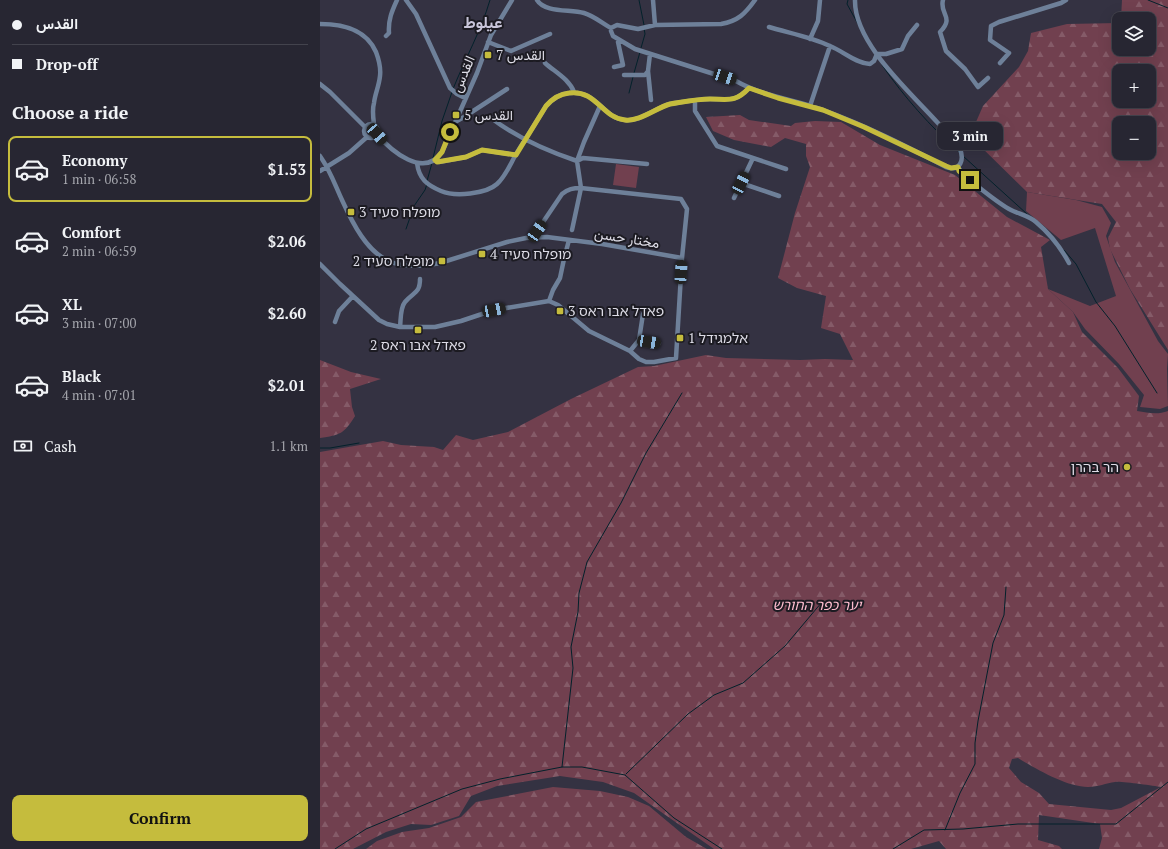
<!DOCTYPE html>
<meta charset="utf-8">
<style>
body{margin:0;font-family:"PT Serif",Vazirmatn,"Noto Sans Hebrew",serif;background:#33323e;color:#f1f3f6;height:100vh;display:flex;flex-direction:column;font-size:15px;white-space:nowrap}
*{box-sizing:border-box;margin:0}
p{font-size:13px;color:#a4a5ac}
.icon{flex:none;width:22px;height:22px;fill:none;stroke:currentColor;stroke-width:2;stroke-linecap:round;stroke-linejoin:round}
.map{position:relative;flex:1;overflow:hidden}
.side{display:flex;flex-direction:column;background:#272632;width:320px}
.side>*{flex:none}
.hud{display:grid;align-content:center;height:88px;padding:0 12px;background:#272632}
.fabs{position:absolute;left:792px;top:12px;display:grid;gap:8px}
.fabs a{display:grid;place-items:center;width:44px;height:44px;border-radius:8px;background:#272632;box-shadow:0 4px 16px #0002,0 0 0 1px #43434d;font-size:20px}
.end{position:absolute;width:18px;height:18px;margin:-9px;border:5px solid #c5bc3d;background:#111;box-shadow:0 0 0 2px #111}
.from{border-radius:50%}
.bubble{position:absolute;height:28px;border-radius:8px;background:#272632;box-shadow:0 4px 16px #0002,0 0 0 1px #43434d;font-size:13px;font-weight:600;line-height:28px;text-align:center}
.car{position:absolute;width:12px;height:24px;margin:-12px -6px;border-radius:5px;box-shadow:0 0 3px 1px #0007;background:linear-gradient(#222 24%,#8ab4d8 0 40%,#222 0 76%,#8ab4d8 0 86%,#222 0)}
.hud b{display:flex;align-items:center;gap:14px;height:38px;font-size:15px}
.hud b+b{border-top:1px solid #43434d}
.hud i{width:10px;height:10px;background:#f1f3f6}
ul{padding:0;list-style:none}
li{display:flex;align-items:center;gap:12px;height:66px;margin:0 8px 6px;padding:0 4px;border:2px solid transparent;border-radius:8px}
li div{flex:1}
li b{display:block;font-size:15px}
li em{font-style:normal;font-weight:600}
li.on{border-color:#c5bc3d}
li>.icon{width:36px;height:36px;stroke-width:1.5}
h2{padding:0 12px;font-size:18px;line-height:48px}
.pay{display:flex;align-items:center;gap:10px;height:44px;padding:0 12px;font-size:15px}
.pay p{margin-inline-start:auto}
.button{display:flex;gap:8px;margin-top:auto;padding:8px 12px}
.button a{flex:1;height:46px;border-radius:8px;background:#c5bc3d;color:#111;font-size:16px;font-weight:600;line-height:46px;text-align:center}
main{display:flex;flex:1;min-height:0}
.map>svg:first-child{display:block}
</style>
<main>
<section class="side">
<div class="hud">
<b><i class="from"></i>القدس</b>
<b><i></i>Drop-off</b>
</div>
<h2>Choose a ride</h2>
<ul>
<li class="on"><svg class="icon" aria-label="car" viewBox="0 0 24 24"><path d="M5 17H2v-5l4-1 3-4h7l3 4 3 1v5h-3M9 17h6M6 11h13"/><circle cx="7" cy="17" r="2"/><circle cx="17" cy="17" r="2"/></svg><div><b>Economy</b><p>1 min · 06:58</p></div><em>$1.53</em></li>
<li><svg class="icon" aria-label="car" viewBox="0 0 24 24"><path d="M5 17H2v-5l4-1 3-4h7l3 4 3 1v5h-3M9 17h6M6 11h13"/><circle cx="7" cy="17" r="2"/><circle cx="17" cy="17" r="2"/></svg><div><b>Comfort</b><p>2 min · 06:59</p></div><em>$2.06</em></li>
<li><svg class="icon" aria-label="car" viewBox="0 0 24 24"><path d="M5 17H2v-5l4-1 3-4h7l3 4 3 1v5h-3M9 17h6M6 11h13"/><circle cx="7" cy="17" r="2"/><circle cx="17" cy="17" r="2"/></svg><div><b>XL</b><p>3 min · 07:00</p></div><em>$2.60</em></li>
<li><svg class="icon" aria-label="car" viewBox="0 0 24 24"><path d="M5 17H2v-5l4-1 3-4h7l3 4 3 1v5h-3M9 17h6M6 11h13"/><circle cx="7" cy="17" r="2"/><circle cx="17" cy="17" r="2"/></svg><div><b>Black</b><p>4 min · 07:01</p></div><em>$2.01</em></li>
</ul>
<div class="pay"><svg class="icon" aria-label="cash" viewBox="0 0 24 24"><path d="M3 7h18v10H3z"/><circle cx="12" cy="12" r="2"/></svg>Cash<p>1.1 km</p></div>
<div class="button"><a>Confirm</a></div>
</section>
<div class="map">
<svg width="848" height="849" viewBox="0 0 848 849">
<defs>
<pattern id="forest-firs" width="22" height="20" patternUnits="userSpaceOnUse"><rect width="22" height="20" fill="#71404f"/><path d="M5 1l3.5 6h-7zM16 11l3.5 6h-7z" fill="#855b68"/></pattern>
</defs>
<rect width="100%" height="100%" fill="#343242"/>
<path fill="#71404f" d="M296 164 319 167 316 188 293 185Z
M707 192 756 200 782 207 791 223 786 236 795 262 838 341 848 354 847 369 848 406 840 409 820 407 824 395 799 364 765 329 753 312 728 289 770 306 796 296 775 228 741 240 706 211Z"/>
<path fill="url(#forest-firs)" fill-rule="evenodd" d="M802 0H848V350L810 289 790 249 788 238 796 222 782 204 707 192 655 141 656 122 663 106 699 67 708 51 711 33 747 24 799 23V49H829V19H801ZM799 71H829V101H799ZM799 123H829V153H799Z
M420 115 429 120 471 126 475 123 495 121 521 122 560 145 635 175 687 217 730 240 721 247 728 289 753 312 762 332 798 368 819 396 817 411C828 413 838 415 848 411V849H779L782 838 780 824 719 815 718 840 739 846 742 849H626L619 841 591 849H394L314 793 283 782 247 777 240 776 177 786 151 796 139 816 111 825 91 824 66 832 33 849H0V452L63 441 81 445 114 447 123 450 136 435 153 440 188 432 251 399 318 367 334 366 386 355 406 358 480 360 505 359 533 360 520 334 501 328 506 296 477 288 458 278 475 213 490 167 486 156V144L465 138 451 147 414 140 393 131 386 117ZM698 758C716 769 747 787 768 787 778 787 786 783 795 782 802 781 833 786 841 787L801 808 791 810 729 804 719 793 701 782 689 768 692 759Z
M0 360 31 372 61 379 30 389 32 407 35 416C24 434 20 435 0 438Z
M233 787 280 791 308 797 329 806 366 837 387 849H46L57 841 82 832 109 828 141 817 156 802Z"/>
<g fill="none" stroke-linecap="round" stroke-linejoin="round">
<path stroke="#03212b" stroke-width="1" d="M319 0 324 25
M528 0 527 4 538 24
M828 0 848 8
M321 48 325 34 324 28
M562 65C584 97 610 126 639 152
M314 73 320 52
M133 89C145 59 161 31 170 0
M309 93 313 77
M643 156 707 214
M113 158 122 121 132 92
M107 181 112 163
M86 229 94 206 105 190 107 184
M744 250 756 264 776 302 795 326 837 393
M0 448H10L39 443
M242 767 253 668 251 647 258 612 259 593 267 562 301 503 326 453 362 393
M306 774 368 714 394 695 423 683 465 646 502 602
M625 830 640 793 655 764V743L658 721 673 643 684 615 686 587
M15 849 46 829 142 789 180 779 242 767H262L305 775 354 818 402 849
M573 849 604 830 643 829 698 824H796L848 782"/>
<path stroke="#6e8099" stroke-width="4.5" d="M86 0 96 14 130 88 137 94 145 98
M217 0C225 13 250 9 264 13 274 16 282 23 291 28L297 25 318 29 335 25 401 24C418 21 425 14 435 0
M333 0 335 25
M623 0C619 14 635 17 620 32L626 51 645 69 658 87 668 78
M0 24C23 24 46 29 56 52 59 60 61 68 60 76 59 86 55 94 54 103 52 110 53 117 54 124
M449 27C469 33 491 37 510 46 523 51 535 63 550 64L554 61 557 54H566L582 49 588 36 597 25
M291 28V31L293 36 315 49 416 81C444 97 474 99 503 110 545 125 586 146 626 167 641 172 645 159 639 147 633 138 624 130 617 122 590 92 534 43 535 0
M66 36 69 33C68 20 72 11 77 0
M490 39 498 21 500 0
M168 42 191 51 230 34
M330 54 328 71 331 100
M225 63C235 72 249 79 254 92
M680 63 689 53 670 40 671 26 679 22 741 3 746 0
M294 67 303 65 298 42 299 40
M304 75H325L328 71
M0 84 10 92 45 127
M375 101V111L397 146 466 169
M490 106 510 46
M171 118C196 137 227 151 257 161L263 158 327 164
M135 122 144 117 187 89
M44 131a7 7 0 1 1 14 0a7 7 0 1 1-14 0Z
M57 134C71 151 104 179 122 152L157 73 171 35 192 0
M0 156C10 170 15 185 22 200 32 222 47 253 71 262 86 268 105 266 120 263L187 242 206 238 227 237 282 244 362 258
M115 160 119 162 146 157 162 150 196 155
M97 163C99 179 107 185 121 191 135 197 166 194 177 184 185 177 190 165 195 156 205 139 216 123 226 106 233 99 239 94 249 93 277 89 283 119 305 120 320 122 335 108 350 104 363 102 377 99 390 99 408 99 415 103 429 88
M638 167C642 176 681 205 691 210 699 214 709 216 716 222 729 233 741 248 749 263
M0 171 29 153 47 137
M421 183 459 196
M414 198 433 158
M252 230 261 188 257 161 264 142 280 106
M0 264 20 284 59 320 67 324 80 327H115L141 321 174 310 229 301 238 305 269 331 310 351 319 359 326 362H334L356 358 362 258 367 209 361 199 261 188C253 188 248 189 242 194L217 231
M229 301 233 290 240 278 244 259 249 240
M15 322 19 311 33 296
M80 327C81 319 80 308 85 302 93 292 100 294 100 279
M319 340 339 343
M310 351 319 340 323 314"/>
</g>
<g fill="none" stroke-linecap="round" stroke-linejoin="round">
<path stroke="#c5bc3d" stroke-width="5" d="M130 132 122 152 115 160 117 162 146 157 162 150 196 155 226 106C232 99 239 94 249 93 276 89 282 118 305 120 319 122 336 108 350 104 363 102 377 99 390 99 408 99 415 103 429 88L458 98 503 110 544 127 626 166 631 168 638 167 639 171 650 180"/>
</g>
<g fill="#c5bc3d" stroke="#1c1b22" stroke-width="1.5">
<rect x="164" y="51" width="8" height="8" rx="2"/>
<rect x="132" y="111" width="8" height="8" rx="2"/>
<rect x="27" y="208" width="8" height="8" rx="2"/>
<rect x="158" y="250" width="8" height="8" rx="2"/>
<rect x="118" y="257" width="8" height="8" rx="2"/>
<rect x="236" y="307" width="8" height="8" rx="2"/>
<rect x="94" y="326" width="8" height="8" rx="2"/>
<rect x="356" y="334" width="8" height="8" rx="2"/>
<circle cx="807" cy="467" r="4"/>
</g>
<g text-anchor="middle" stroke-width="4" stroke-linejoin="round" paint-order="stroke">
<g font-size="14" fill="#dddce6" stroke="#1c1b22" text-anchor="start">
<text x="176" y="60">القدس 7</text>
<text x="144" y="120">القدس 5</text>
<text x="39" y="217">מופלח סעיד 3</text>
<text x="170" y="259">מופלח סעיד 4</text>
<text x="114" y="266" text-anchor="end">מופלח סעיד 2</text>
<text x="248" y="316">פאדל אבו ראס 3</text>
<text x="368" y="343">אלמגידל 1</text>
<text x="98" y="350" text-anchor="middle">פאדל אבו ראס 2</text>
<text x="799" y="472" text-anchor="end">הר בהרן</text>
</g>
<g font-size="14" fill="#dddce6" stroke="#1c1b22">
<text transform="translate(143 74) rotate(-67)" y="5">القدس</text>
<text transform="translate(307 238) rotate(9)" y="5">مختار حسن</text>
</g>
<g font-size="14" font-style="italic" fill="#fdbcce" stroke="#1c1b22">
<text x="497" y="610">יער כפר החורש</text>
</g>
<g font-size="16" font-weight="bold" fill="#c8c5d9" stroke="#1c1b22">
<text x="163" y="28">عيلوط</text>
</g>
</g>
</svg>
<div class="fabs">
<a><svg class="icon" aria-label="layers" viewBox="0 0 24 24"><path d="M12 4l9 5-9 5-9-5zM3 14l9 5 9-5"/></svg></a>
<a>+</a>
<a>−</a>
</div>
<i class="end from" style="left:130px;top:132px"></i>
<i class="end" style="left:650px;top:180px"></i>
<div class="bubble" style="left:617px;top:122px;width:66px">3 min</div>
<i class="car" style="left:405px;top:77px;rotate:108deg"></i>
<i class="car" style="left:57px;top:134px;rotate:139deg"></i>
<i class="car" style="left:421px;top:183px;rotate:26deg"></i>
<i class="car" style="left:217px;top:231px;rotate:34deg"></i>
<i class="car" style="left:361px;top:272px;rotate:4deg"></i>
<i class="car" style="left:174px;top:310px;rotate:79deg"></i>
<i class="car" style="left:329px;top:342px;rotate:99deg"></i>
</div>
</main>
